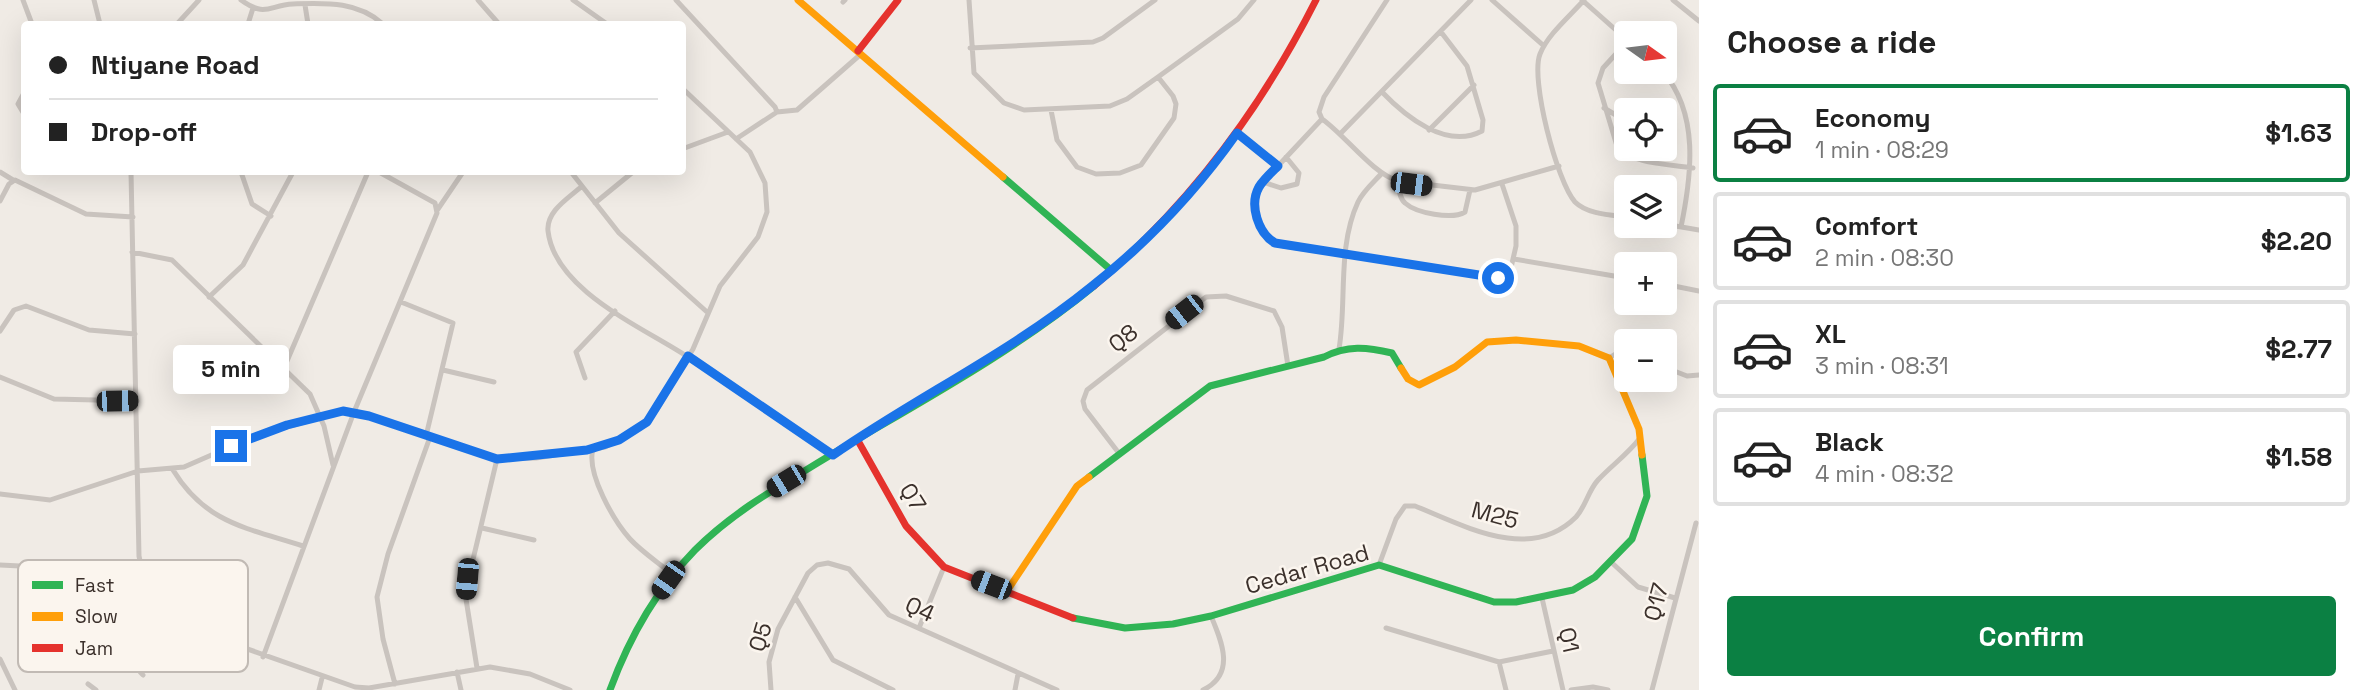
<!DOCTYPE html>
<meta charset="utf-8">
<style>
body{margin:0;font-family:"Space Grotesk",sans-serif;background:#f6f6f6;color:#222;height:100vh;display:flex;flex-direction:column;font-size:26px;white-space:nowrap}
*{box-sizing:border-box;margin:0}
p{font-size:23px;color:#767676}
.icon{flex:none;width:38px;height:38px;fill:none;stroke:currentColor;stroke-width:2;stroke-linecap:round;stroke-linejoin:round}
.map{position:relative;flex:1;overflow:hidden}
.side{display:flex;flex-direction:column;background:#fff;width:665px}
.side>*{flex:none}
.hud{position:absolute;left:21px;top:21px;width:665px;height:154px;border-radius:7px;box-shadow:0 7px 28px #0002;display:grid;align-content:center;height:154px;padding:0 28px;background:#fff}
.needle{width:46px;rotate:104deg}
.tools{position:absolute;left:1614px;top:21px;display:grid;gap:14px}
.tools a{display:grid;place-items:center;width:63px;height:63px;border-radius:7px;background:#fff;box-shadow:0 7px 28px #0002;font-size:35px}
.end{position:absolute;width:32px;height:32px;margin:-16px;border:9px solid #1a73e8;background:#fff;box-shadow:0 0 0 4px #fff}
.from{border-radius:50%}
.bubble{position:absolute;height:49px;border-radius:7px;background:#fff;box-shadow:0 7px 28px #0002;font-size:23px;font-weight:700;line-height:49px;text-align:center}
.car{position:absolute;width:21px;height:42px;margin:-21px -10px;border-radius:9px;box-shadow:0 0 5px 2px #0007;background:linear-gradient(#222 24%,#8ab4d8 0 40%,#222 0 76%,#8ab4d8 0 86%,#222 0)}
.hud b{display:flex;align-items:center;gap:24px;height:66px;font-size:26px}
.hud b+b{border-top:2px solid #e0e0e0}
.hud i{width:18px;height:18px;background:#222}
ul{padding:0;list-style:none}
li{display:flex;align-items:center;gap:21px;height:98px;margin:0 14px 10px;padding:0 14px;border:4px solid #e0e0e0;border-radius:7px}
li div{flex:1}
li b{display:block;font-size:26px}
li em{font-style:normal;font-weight:700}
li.current{border-color:#0b8043}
li>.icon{width:63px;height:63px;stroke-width:1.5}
h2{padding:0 28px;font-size:32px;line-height:84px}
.action{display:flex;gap:14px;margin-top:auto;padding:14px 28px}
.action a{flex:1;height:80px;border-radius:7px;background:#0b8043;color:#fff;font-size:28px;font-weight:700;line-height:80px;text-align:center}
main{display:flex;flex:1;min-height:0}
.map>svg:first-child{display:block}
</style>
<main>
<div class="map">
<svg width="1699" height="690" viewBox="0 0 1699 690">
<rect width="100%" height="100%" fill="#f0ebe5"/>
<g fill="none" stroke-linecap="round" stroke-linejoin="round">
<path stroke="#c9c3be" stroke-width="5" d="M23 0 32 24
M94 0 100 24
M241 0C266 18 269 5 293 4 326 3 357 1 383 24
M478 0 499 24
M573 0 607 24
M676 0 775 107 777 112 736 139
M969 0 974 73 1004 103 1024 110 1110 106 1127 99 1158 77 1238 19 1254 0
M1492 0 1544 46
M1582 0 1626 39
M1584 0C1570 16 1548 34 1540 54 1530 79 1557 182 1575 202 1587 214 1610 215 1626 217
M1673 0 1699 21
M843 2 845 0
M305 5 308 24
M177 24 199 0
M248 24 253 8
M1626 43 1603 68 1598 83 1617 146C1632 165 1671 164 1693 168
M970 48 1093 42 1103 38 1155 0
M1663 72C1699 113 1692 174 1681 227
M1382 92C1405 116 1446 150 1482 131L1483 120 1467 66 1441 32
M24 93 18 104 24 114
M1604 108 1626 121
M1051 110 1057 140 1077 167 1096 174 1120 173 1141 165 1174 118 1176 104 1173 96 1158 77
M777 112 797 110 861 54
M1322 119 1263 182C1247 205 1258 236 1283 246L1503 278 1510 272 1516 246V226L1502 184
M1322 119C1346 136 1372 173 1398 181L1475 190 1559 166
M1322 119 1319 112 1324 97 1387 0
M1429 130 1474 85
M1237 133 1278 166
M1341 133 1471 0
M682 149 728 132
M0 172 13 180
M131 172 139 556C144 588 157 615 188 628L355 687 369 688 490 667 530 674 570 690
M241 172 252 204 271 216
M571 172 619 233 707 312
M1398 181C1399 188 1399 198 1405 203 1416 213 1452 220 1465 212L1470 190
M1263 182 1281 188 1297 184 1299 173 1286 157
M582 186C569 198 546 211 548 231 555 292 647 329 691 359 738 391 785 424 833 455
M0 201 9 184 15 180 86 214 133 217
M595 203 633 172
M438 209 463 172
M1664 224 1699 230
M132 252 172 260 310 394 324 426 333 465
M1514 259 1626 278
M1664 284 1699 291
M209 297 243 265 293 172
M401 302 453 323 426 436
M0 331 14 310 26 306 89 330 135 334
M1339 349C1347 302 1337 247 1358 202 1363 191 1374 182 1382 173
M1609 358 1617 353 1626 354
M1664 367 1687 376 1699 375
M284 368 368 172
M443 370 494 382
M0 377 54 399 137 401
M585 378 576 352 615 311
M593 449C586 473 614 521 630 539 642 552 659 563 673 575
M1118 452 1085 409 1083 401 1087 390 1206 297 1226 296 1274 311 1282 327 1288 366
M173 470C206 524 248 528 303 546
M0 494 50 500 138 471 184 467 255 436 343 411 369 416 497 459 536 458 587 450 605 447 632 433 656 411 693 349 720 286 758 237 767 212 765 183 750 152 682 88
M482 528 534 540
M1610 561 1638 587 1675 598
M0 565 142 572
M1379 565 1396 519 1405 506H1415C1465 526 1530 563 1576 517 1586 506 1588 491 1598 480 1612 465 1628 454 1640 438
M795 597 833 660 893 690
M1542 598 1563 690
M919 628 944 567
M1386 628 1499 662 1553 651
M263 657 354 412 437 213 435 203 379 172
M0 659 15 690
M1499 662 1506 690
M477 668 465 593 497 459
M457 672 461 690
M143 675C128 661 122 623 130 604 133 598 141 592 146 588
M88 684 96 690
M395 684 383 639 377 597 388 554 430 437
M319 690 322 678
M771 690 769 662 778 629 808 573 817 565 828 563 849 569 889 615 1057 690
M1015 690 1018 674
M1203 690C1236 674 1222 642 1211 616
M1571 690 1593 687 1608 690
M1652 690 1696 523"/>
<path stroke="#30b455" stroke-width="7" d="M1003 177 1111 270
M1089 477 1210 386 1324 357C1347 345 1367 347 1392 353L1401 368
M1073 618 1125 628 1173 624 1211 616 1379 565 1494 602H1516L1573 590 1595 577 1632 539 1647 496 1642 455
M610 690C629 638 656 590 695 550 736 509 785 483 834 453 922 401 1015 351 1094 286"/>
<path stroke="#ff9f0a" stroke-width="7" d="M798 0 1003 177
M1401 368 1408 379 1419 385 1455 367 1487 342 1516 340 1579 346 1609 358 1639 429 1642 455
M1007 591 1077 486 1089 477"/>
<path stroke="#e5322d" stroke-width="7" d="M858 51 898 0
M1094 286C1189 206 1260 111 1316 0
M857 439 906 526 944 567 1073 618"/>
</g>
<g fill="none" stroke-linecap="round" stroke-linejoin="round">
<path stroke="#1a73e8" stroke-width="9" d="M231 446 287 425 343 411 369 416 497 459 587 450 619 440 647 422 688 356 833 455C917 397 1011 352 1091 287 1147 243 1196 191 1237 133L1278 166C1272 172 1264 179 1259 187 1249 205 1258 233 1275 243L1498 278"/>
</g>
<g text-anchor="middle" stroke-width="5" stroke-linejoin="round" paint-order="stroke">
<g font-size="23" fill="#3b302b" stroke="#fbf5ee">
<text transform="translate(1123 338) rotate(-38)" y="8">Q8</text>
<text transform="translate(913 497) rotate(58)" y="8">Q7</text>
<text transform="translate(1495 515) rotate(15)" y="8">M25</text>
<text transform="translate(1307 569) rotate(-16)" y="8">Cedar Road</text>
<text transform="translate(1656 602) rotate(-75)" y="8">Q17</text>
<text transform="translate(920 609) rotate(25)" y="8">Q4</text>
<text transform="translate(760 637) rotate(-73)" y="8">Q5</text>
<text transform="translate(1569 640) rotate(77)" y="8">Q1</text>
</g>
</g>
<rect x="18" y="560" width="230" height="112" rx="10" fill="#fbf5ee" stroke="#c1bab4" stroke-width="2"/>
<rect x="32" y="581" width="31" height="8" fill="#30b455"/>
<rect x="32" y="612" width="31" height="9" fill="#ff9f0a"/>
<rect x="32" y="644" width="31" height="8" fill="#e5322d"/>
<g font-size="19" fill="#3b302b">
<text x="75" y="592">Fast</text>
<text x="75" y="623">Slow</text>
<text x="75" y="655">Jam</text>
</g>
</svg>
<div class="tools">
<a><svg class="needle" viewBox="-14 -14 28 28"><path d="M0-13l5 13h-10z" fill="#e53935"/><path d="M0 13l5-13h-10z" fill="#767676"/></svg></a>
<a><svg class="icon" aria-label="locate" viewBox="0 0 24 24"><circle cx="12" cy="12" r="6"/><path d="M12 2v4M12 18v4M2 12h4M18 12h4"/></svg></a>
<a><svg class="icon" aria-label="layers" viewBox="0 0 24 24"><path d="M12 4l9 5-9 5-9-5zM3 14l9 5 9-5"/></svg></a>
<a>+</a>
<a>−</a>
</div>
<i class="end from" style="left:1498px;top:278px"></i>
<i class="end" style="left:231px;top:446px"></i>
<div class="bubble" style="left:173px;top:345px;width:116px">5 min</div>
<i class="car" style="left:1411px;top:184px;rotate:97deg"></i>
<i class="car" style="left:1184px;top:312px;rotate:232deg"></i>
<i class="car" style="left:117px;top:401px;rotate:89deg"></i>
<i class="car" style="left:786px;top:481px;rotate:239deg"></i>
<i class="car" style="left:467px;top:579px;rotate:185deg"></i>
<i class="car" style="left:668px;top:580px;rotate:215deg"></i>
<i class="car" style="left:991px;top:585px;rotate:291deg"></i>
<div class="hud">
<b><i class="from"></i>Ntiyane Road</b>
<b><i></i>Drop-off</b>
</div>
</div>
<section class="side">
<h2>Choose a ride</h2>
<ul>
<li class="current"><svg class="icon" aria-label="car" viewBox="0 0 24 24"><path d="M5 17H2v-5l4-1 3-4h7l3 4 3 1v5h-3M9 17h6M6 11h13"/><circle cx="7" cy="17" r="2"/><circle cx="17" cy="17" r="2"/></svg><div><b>Economy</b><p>1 min · 08:29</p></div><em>$1.63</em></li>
<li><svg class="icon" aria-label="car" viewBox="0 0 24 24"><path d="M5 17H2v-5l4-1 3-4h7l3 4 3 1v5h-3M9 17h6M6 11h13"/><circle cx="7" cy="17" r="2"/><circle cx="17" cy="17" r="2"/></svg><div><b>Comfort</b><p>2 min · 08:30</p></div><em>$2.20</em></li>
<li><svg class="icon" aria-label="car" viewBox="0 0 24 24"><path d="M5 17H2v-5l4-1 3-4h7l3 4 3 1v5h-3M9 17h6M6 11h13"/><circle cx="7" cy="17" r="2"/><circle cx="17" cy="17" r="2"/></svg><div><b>XL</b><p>3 min · 08:31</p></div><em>$2.77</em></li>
<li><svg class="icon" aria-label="car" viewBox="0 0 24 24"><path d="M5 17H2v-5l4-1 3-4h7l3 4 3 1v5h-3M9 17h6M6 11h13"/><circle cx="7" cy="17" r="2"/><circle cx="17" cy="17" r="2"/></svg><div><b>Black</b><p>4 min · 08:32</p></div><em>$1.58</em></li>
</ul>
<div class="action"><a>Confirm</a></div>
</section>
</main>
